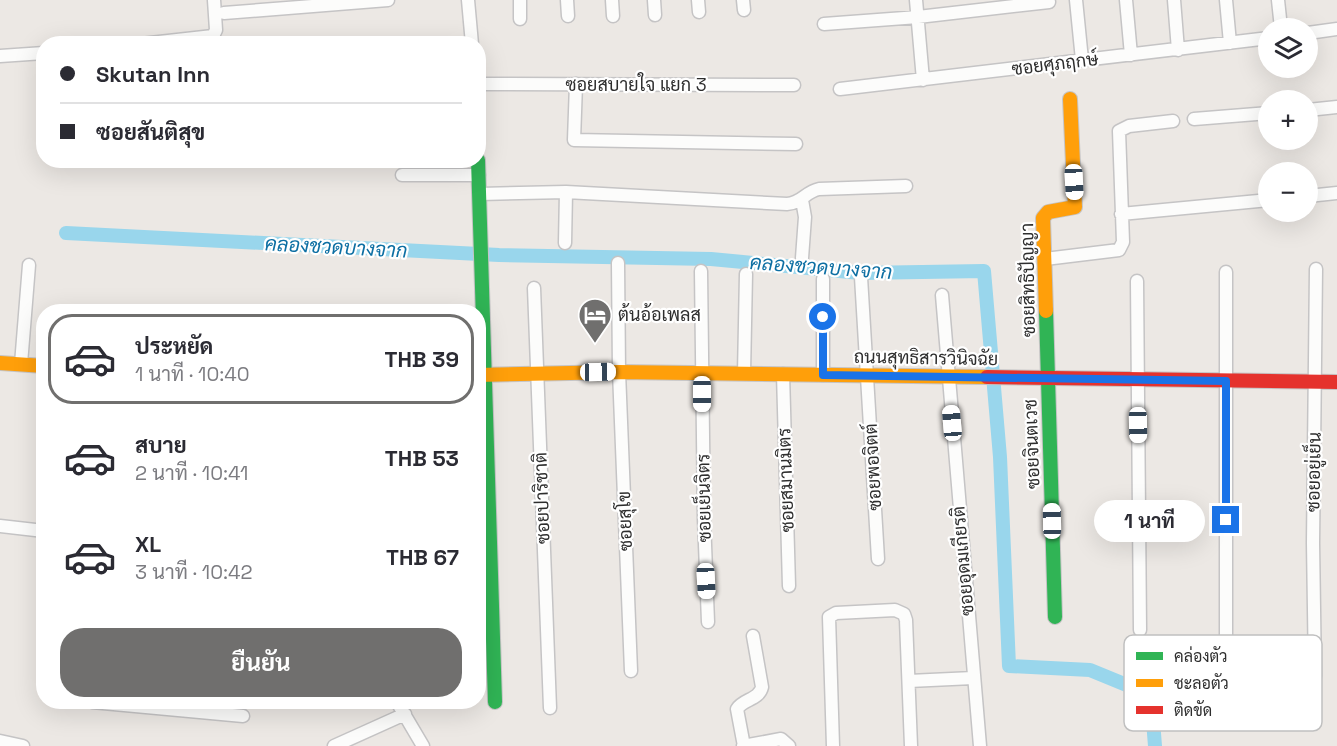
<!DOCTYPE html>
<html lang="th">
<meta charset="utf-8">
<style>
body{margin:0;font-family:"Space Grotesk",Sarabun,sans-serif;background:#f2f2f3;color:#2b2b33;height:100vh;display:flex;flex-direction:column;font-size:22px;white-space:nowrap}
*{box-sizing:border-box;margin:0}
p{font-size:20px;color:#7c7c81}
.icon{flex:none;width:33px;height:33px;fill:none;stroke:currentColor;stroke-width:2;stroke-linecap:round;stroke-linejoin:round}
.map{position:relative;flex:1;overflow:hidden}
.sheet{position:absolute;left:36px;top:304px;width:450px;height:405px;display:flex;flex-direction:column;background:#fff;border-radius:24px;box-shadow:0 6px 24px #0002}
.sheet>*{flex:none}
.guide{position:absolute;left:36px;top:36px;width:450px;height:132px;border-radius:24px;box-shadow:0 6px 24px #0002;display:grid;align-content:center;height:132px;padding:0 24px;background:#fff}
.controls{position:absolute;left:1258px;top:18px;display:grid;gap:12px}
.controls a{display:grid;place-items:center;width:60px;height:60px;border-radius:50%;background:#fff;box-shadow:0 6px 24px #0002;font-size:30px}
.end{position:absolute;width:27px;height:27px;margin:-14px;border:8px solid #1a73e8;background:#fff;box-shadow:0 0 0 3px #fff}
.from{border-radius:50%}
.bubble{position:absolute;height:42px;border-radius:21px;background:#fff;box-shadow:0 6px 24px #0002;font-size:20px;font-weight:700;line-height:42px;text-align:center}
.car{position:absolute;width:18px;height:36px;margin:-18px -9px;border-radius:8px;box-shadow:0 0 4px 2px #0007;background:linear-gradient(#fff 24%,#345 0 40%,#fff 0 76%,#345 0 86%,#fff 0)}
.guide b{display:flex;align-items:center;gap:21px;height:57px;font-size:22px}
.guide b+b{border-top:2px solid #e1e1e2}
.guide i{width:15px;height:15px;background:#2b2b33}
ul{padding:10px 0 0;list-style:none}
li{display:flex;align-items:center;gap:18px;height:90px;margin:0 12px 9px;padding:0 12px;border:3px solid transparent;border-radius:24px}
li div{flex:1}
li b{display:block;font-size:22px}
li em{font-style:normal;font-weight:700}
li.current{border-color:#706f6e}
li>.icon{width:54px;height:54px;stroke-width:1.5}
.cta{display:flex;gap:12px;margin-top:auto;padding:12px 24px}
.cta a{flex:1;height:69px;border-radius:24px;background:#706f6e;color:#fff;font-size:24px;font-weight:700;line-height:69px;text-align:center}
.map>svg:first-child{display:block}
</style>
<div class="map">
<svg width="1337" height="746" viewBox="0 0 1337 746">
<rect width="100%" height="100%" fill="#ece8e4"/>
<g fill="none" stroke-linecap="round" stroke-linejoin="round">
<path stroke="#99d6ec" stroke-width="14" d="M66 233 499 255 711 259 860 273 984 271 1000 457 1009 666 1090 670 1151 695 1155 746"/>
<g stroke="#c5c4c5" stroke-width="15">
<path id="street" d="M468 0 472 44
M520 0V19
M567 0 568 16
M612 0 613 16
M654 0 655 15
M698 0 699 12
M743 0 744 10
M916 0 923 80
M1076 0 1082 60
M1126 0 1131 55
M1174 0 1178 50
M1226 0 1230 43
M1278 0 1281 28
M224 13 388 0
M824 24 918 17 1049 2
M1308 33 1337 29
M141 44 213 36 216 30 214 0
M0 56 44 53
M478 84 794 85
M576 84 574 140 796 144
M840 89 1269 38
M1308 110 1337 107
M1194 119 1269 113
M402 175H479
M566 192 787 204C802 203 805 192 819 189L906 186
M480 194 566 192 565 243
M1308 196 1337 193
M802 200 805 217 802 258
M1121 214 1269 200
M1045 259 1119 250 1123 242 1119 131 1129 126 1173 121
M618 263 619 372 631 671
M701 271 704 519 708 622
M861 277 878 559
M823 279V375
M1137 281 1140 630
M534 288 550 708
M942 295 980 746
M21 364 29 265
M744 373 746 274
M783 374 789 586
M0 526 44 531
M1172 648 1216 649 1223 645 1226 636V272
M1315 676 1313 543 1316 269
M909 681 973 678
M92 702 243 716
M397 702 423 746
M0 741 23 746
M334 746 405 714
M743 746 781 739 789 746
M744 746 737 709C743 699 759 700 762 687L753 636
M833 746 829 617 836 613 895 610 904 614 906 620 911 746"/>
</g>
<g stroke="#c5c4c5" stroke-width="16">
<path id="fast" d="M478 160 495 702
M1046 311 1055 617"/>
</g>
<g stroke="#c5c4c5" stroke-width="16">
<path id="slow" d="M1046 311 1043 218 1048 212 1075 207 1070 99
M0 363 44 366
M478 375 619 372 987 377"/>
</g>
<g stroke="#c5c4c5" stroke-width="16">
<path id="jam" d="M987 377 1337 382"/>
</g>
<use href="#street" stroke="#fcfcfb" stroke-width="12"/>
<use href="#fast" stroke="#30b455" stroke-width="14"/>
<use href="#slow" stroke="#ff9f0a" stroke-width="14"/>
<use href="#jam" stroke="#e5322d" stroke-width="14"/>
</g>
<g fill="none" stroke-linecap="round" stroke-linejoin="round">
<path stroke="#1a73e8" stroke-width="8" d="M823 317V375L1226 381V520"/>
</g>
<defs>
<g id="hotel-pin" transform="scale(1.725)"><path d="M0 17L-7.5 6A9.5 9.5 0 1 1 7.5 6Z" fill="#706f6e" stroke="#fff"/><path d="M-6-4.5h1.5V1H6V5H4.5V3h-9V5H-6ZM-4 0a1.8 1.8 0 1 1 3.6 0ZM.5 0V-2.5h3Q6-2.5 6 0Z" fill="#fff"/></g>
</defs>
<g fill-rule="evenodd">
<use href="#hotel-pin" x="595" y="315"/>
</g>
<g text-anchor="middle" stroke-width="4.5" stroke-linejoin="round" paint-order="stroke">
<g font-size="18" fill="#2e2e2e" stroke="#fff">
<text transform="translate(1055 64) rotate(-7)" y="6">ซอยศุภฤกษ์</text>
<text x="636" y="91">ซอยสบายใจ แยก 3</text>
<text transform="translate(1028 280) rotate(-91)" y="6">ซอยสิทธิปัญญา</text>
<text transform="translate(926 358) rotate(1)" y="6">ถนนสุทธิสารวินิจฉัย</text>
<text transform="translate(1032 444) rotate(-92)" y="6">ซอยจินตเวช</text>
<text transform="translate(873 467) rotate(-93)" y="6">ซอยพอจิตต์</text>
<text transform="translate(1314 472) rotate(-89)" y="6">ซอยอยู่เย็น</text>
<text transform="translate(786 480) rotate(-92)" y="6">ซอยสมานมิตร</text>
<text transform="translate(542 498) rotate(-92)" y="6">ซอยปาริชาติ</text>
<text transform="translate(704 498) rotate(-91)" y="6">ซอยเย็นจิตร</text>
<text transform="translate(625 521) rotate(-92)" y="6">ซอยสุโข</text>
<text transform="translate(963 561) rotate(-95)" y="6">ซอยอุดมเกียรติ</text>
</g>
<g font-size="18" fill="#2e2e2e" stroke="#fff" text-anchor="start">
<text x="618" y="321">ต้นอ้อเพลส</text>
</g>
<g font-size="20" font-style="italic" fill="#0d6fa3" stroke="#fff">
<text transform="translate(336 247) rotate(3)" y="7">คลองชวดบางจาก</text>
<text transform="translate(821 267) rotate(4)" y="7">คลองชวดบางจาก</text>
</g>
</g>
<rect x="1124" y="635" width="198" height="96" rx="9" fill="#fff" stroke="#c0c0c0" stroke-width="1.5"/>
<rect x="1136" y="652" width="27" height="8" fill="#30b455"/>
<rect x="1136" y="679" width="27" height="8" fill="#ff9f0a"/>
<rect x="1136" y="706" width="27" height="8" fill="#e5322d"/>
<g font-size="16" fill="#2e2e2e">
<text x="1174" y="662">คล่องตัว</text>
<text x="1174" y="689">ชะลอตัว</text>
<text x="1174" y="716">ติดขัด</text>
</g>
</svg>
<div class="controls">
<a><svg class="icon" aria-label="layers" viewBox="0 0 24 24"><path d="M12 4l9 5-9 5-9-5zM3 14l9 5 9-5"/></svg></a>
<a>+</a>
<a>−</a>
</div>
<i class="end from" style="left:823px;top:317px"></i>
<i class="end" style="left:1226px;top:520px"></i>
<div class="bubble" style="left:1094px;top:500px;width:111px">1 นาที</div>
<i class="car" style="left:1074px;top:182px;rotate:177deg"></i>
<i class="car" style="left:598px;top:372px;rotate:89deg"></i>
<i class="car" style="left:702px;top:394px;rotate:180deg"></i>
<i class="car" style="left:952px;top:423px;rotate:355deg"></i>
<i class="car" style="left:1138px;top:425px;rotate:179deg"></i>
<i class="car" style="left:1052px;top:521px;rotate:359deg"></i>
<i class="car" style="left:706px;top:581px;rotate:177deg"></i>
<div class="guide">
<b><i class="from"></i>Skutan Inn</b>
<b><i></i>ซอยสันติสุข</b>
</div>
<section class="sheet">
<ul>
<li class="current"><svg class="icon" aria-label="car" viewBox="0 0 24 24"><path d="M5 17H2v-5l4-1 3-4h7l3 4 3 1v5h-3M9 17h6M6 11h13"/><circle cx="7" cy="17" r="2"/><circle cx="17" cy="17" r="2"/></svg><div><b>ประหยัด</b><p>1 นาที · 10:40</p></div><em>THB 39</em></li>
<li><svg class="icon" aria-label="car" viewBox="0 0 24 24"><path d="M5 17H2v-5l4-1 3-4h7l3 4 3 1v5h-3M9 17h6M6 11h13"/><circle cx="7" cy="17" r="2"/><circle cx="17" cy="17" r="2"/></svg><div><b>สบาย</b><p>2 นาที · 10:41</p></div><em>THB 53</em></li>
<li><svg class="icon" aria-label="car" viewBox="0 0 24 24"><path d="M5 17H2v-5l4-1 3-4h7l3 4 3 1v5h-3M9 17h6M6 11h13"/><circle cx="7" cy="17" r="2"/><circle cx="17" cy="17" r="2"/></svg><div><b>XL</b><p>3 นาที · 10:42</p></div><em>THB 67</em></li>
</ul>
<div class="cta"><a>ยืนยัน</a></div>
</section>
</div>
